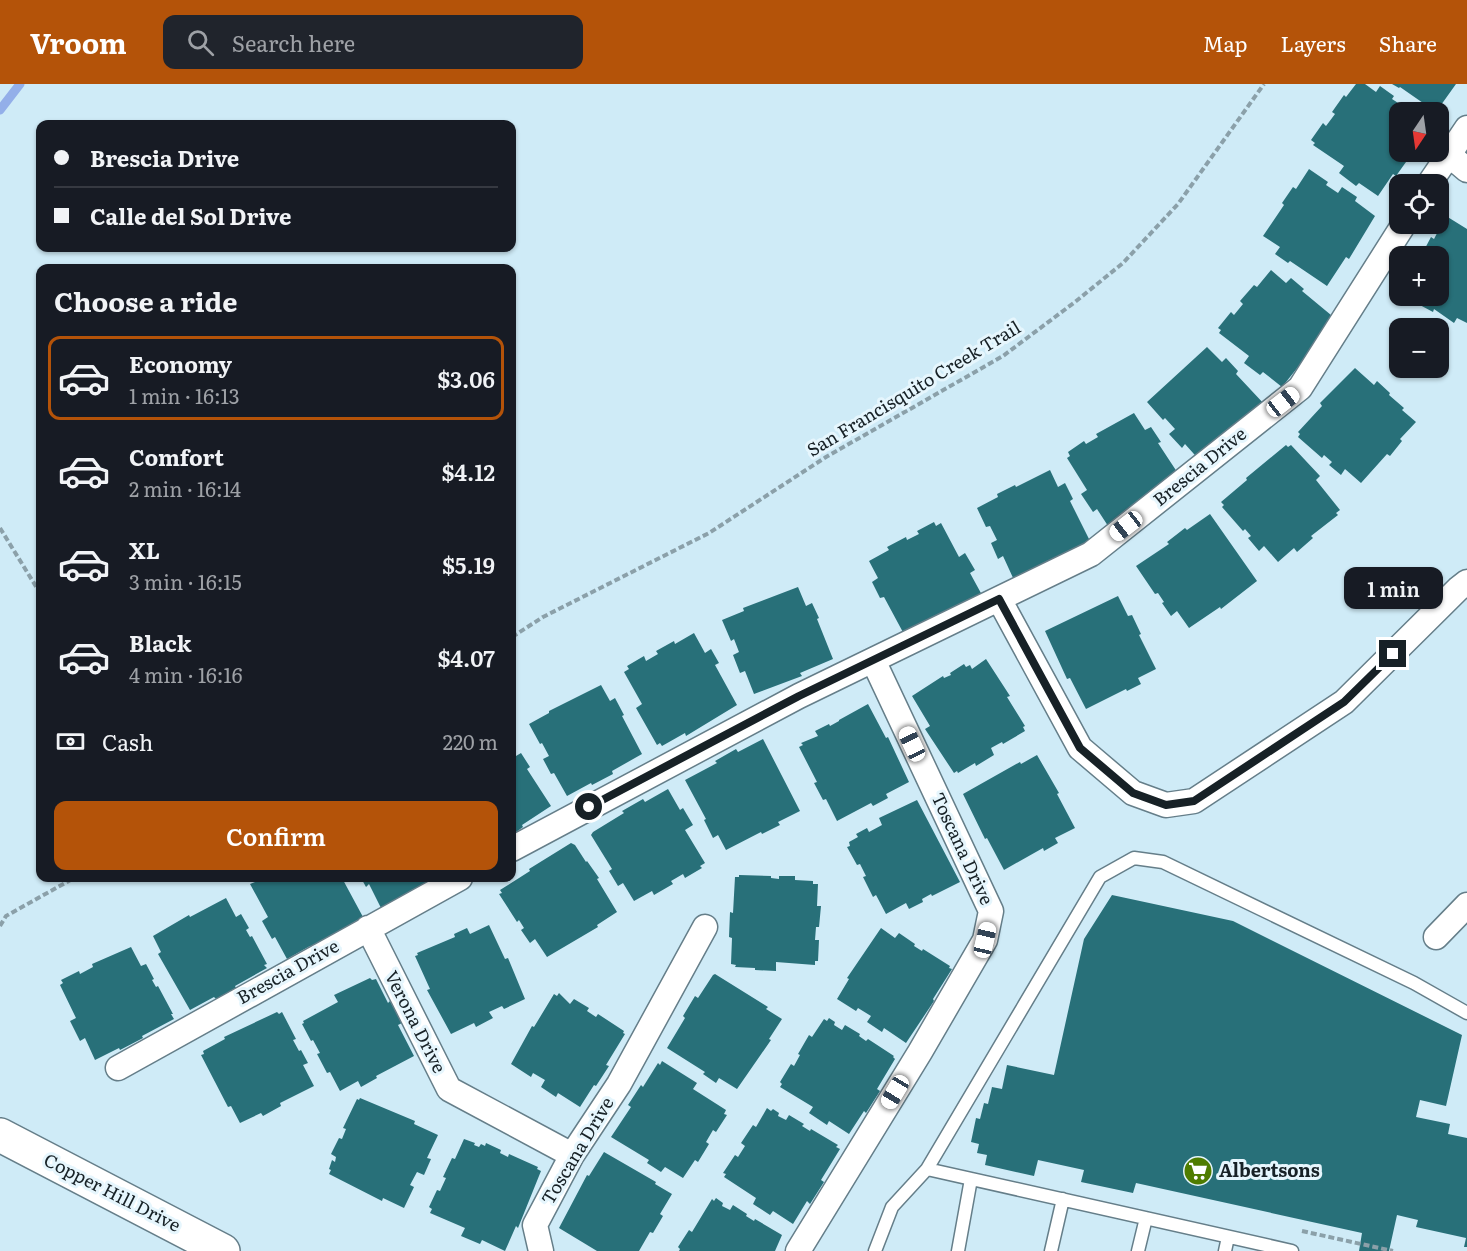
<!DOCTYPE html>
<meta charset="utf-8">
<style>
body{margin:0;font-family:Literata,serif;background:#20242c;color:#f1f3f6;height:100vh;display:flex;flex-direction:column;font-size:22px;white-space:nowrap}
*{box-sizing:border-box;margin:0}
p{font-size:20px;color:#9ea1a6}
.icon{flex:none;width:33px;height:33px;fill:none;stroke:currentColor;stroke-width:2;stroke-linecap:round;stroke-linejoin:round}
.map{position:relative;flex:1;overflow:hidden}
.panel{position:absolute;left:36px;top:180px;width:480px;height:618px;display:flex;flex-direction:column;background:#171b24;border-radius:12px;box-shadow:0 2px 4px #0004}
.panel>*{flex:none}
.top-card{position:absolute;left:36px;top:36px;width:480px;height:132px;border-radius:12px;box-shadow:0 2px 4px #0004;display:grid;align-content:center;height:132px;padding:0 18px;background:#171b24}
.needle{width:39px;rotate:193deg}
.fabs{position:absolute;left:1389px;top:18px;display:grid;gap:12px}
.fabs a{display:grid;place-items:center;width:60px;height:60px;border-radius:12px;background:#171b24;box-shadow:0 2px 4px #0004;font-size:30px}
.end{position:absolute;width:27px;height:27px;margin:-14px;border:8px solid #172126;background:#fff;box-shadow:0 0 0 3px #fff}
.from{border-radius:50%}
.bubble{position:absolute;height:42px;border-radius:12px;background:#171b24;box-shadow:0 2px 4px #0004;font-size:20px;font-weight:600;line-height:42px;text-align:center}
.car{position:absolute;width:18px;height:36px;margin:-18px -9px;border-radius:8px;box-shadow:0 0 4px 2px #0007;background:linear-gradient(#fff 24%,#345 0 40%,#fff 0 76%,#345 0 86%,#fff 0)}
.top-card b{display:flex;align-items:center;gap:21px;height:57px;font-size:22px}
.top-card b+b{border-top:2px solid #363941}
.top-card i{width:15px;height:15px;background:#f1f3f6}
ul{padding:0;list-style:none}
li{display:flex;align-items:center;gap:18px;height:84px;margin:0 12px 9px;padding:0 6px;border:3px solid transparent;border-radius:12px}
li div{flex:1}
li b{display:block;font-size:22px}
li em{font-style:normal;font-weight:600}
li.selected{border-color:#b45309}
li>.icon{width:54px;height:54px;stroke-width:1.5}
h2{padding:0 18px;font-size:27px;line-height:72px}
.pay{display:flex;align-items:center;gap:15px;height:66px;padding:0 18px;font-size:22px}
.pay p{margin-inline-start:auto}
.cta{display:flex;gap:12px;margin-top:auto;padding:12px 18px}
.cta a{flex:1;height:69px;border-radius:12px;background:#b45309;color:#fff;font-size:24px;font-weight:600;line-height:69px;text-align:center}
header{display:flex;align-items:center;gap:36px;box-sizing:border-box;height:84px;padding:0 30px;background:#b45309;color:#fff}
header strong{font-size:28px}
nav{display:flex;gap:33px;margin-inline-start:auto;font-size:21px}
.search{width:420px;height:54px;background:#20242c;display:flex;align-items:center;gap:15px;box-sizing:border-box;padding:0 21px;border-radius:12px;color:#9ea1a6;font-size:22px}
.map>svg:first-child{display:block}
</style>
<header>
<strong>Vroom</strong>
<div class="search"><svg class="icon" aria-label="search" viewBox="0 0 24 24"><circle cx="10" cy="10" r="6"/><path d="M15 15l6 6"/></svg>Search here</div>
<nav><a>Map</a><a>Layers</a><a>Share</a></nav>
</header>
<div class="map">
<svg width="1467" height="1167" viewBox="0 0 1467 1167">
<rect width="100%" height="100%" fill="#cfebf7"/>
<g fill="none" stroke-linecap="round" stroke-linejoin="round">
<path stroke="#93afe9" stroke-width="9" d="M0 26 20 0"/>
</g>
<path fill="#287079" d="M1356 0H1365L1376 8 1380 2 1394 12 1392 15 1412 28H1400V68H1410L1409 70 1411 71 1396 92 1393 90 1378 112 1359 99 1356 102 1339 89 1344 82 1313 61 1315 59 1311 56 1323 39 1326 42 1335 30 1332 28 1344 11 1346 13Z
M1392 0H1456L1436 28 1400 3 1399 4Z
M1309 85 1328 98 1326 101 1338 109 1342 103 1357 113 1355 117 1375 132 1349 175 1346 173 1327 202 1290 177 1288 179 1275 170 1280 163 1263 152 1284 121 1282 119 1293 103 1296 105Z
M1446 132 1467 145V239L1457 234 1454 239 1434 225 1433 228 1403 212H1438V172H1421L1431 153 1434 155Z
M1271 186 1286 199 1291 194 1304 205 1302 207 1337 236 1301 284 1298 283 1282 303 1263 288 1260 291 1244 279 1249 272 1219 249 1221 246 1218 244 1231 228 1234 231 1243 220 1240 217 1254 201 1257 203Z
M1207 263 1222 278 1226 274 1238 287 1236 290 1265 321 1202 379 1185 360 1182 364 1169 350 1175 345 1165 334 1163 336 1147 318Z
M1355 284 1374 301 1377 297 1390 309 1389 311 1404 324 1402 326 1416 338 1400 355 1402 357 1390 372 1387 370 1361 399 1345 385 1341 391 1329 381 1332 378 1324 371 1322 374 1298 353 1300 350 1298 348 1322 322 1320 319Z
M1134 329 1145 346 1151 343 1161 358 1158 359 1183 397 1110 445 1097 425 1093 428 1081 410 1087 406 1067 374 1070 372 1068 368 1084 357 1086 360 1098 353 1096 350Z
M1286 361 1288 363 1291 361 1320 392 1316 396 1340 426 1336 429 1338 431 1311 452 1313 454 1297 468 1294 464 1278 478 1264 462 1259 467 1248 454 1251 452 1245 445 1243 447 1222 423 1224 421 1221 418 1247 396 1246 394Z
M1050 386 1058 403 1065 399 1073 415 1070 417 1090 457 1058 472 1060 475 1014 496 1003 472 998 475 991 459 997 456 990 442 986 443 977 424 998 413 997 410 1015 401 1016 403Z
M1210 430 1257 497 1221 525 1220 523 1189 544 1177 527 1171 532 1162 519 1164 518 1158 509 1155 510 1136 482 1169 460 1167 458 1185 444 1187 446Z
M934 438 936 442 941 439 959 473 965 469 975 486 970 489 982 511 905 552 884 513 880 514 872 498 878 494 869 477 889 466 887 463 906 453 907 456 919 450 917 447Z
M798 503 806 522 812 519 819 534 817 535 833 575 800 589 802 592 754 610 745 587 740 589 733 571 739 568 734 555 731 557 722 536 744 527 743 524Z
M1118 512 1128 532 1132 531 1141 550 1139 551 1156 585 1138 594 1141 600 1127 607 1126 605 1086 625 1070 594 1067 595 1045 547Z
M694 549 705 569 711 565 719 579 715 581 737 621 686 652 685 649 662 662 660 659 657 661 636 624 642 620 624 588 629 585 627 582 644 572 646 577 658 570 656 567 674 557 675 560Z
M986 575 1010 612 1007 613 1025 642 1023 643 1025 647 1003 660 1002 658 991 664 994 671 976 682 975 679 958 689 957 687 954 689 925 645 930 642 912 612 943 592 944 594 951 591 950 589 964 580 966 583 970 581 972 585Z
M601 601 610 617 615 614 624 631 622 632 642 670 612 687 613 690 592 701 591 699 567 712 554 689 551 690 543 675 549 672 542 659 540 660 529 640 549 629V627Z
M868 620 886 654 888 653 909 698 886 710 888 714 873 722 871 719 837 737 826 715 823 716 814 699 817 698 799 663 803 661 801 659 818 652 815 647 829 640 830 642 839 637V636Z
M763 655 800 727 778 738 780 741 762 750 761 748 726 766 718 751 713 754 704 736 706 735 685 696 717 679 715 677 736 665 738 668Z
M512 665 516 672 521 669 530 683 527 685 551 722 522 741 523 743 512 751Z
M1037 671 1059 709 1057 710 1075 744 1055 754 1058 759 1044 767 1043 764 1004 786 987 754 985 755 963 710 1020 678 1021 680Z
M668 705 680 726 683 724 693 741 685 746 705 779 700 782 702 784 685 794 683 790 671 797 673 800 654 811 652 807 634 817 623 799 618 802 609 787 612 785 591 751 593 748 624 729 622 727 643 715 645 718Z
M917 716 960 798 932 812 931 810 922 815 923 818 909 825 906 819 886 830 876 811 873 813 863 793 866 792 860 780 857 781 847 763 850 762 849 758 858 753 856 750 867 744 869 748 882 741 879 734Z
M571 759 575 761 586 778 587 777 599 794 597 795 617 828 597 841 598 843 547 873 535 855 530 859 521 846 524 844 519 836 517 838 499 810 502 809 500 806 530 787 529 785Z
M739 791 771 792V794L779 795V792H795V796L813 797V800H818L817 822H821L819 843H816L815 856H819L818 877H815V881L776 878V887L755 886V884L735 883 736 881 731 880 732 854 729 853 730 828 733 829 735 793H739Z
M255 794H342L363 833 332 851 334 853 311 866 310 862 287 875 275 853 272 855 262 837 268 833 250 800 255 798 253 795Z
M361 794H438L381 824 369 800 366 803Z
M1112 811 1233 837 1462 951 1446 1022 1420 1016 1416 1033 1450 1040 1448 1050 1467 1054V1163H1464L1466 1154 1416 1143 1418 1136 1397 1131 1389 1167H1359L1362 1149 1136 1099 1133 1109 1081 1098 1084 1086 1038 1076 1034 1092 985 1081 987 1071 977 1069 979 1060 971 1058 976 1034 980 1035 984 1019 988 1020 992 1003 1002 1005 1007 981 1054 991 1084 855Z
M226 814 236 833 241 830 249 844 246 846 250 853 252 852 267 880 264 881 267 884 235 902 236 904 216 915 214 913 190 926 158 870 161 868 153 852 189 831 190 833Z
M489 841 505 875 508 874 525 915 504 925 502 922 489 928 493 934 476 943 474 939 451 950 427 906 430 905 415 872 418 871 417 869 455 853 454 850 467 844 470 850Z
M881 844 895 854 899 849 915 860 914 862 922 867 923 865 950 882 949 884 952 885 933 915 934 917 906 959 884 944 882 948 867 938 871 932 858 924 856 927 837 915 849 895 847 894Z
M131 863 141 882 146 880 154 895 152 896 156 903 158 902 173 930H171L174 935 142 952 143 954 120 966 119 964 95 976 85 954 80 957 70 937 76 934 60 901 63 899 61 896 79 887 80 890 93 883 92 880Z
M715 890 768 923 766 925 782 935 769 955 771 956 737 1005 719 994 716 999 703 990 705 988 667 964 685 934 683 932 695 912 698 914 713 891Z
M370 894 372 896 376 895 388 919 390 917 402 939 398 941 414 972 376 992 377 994 361 1003 358 997 340 1007 330 988 327 989 317 970 320 969 313 956 311 957 302 940 304 939 303 937 338 918 334 911Z
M559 909 570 920 574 915 589 924 587 927 596 933 598 930 624 947 623 949 625 950 606 981 609 982 596 1002 594 1001 580 1023 558 1009 556 1013 541 1003 545 996 533 989 531 993 511 980 532 942 534 943 554 910 557 912Z
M277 928 279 930 282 928 296 955 293 956 299 967 301 966 308 979 303 981 314 1002 280 1019 281 1022 263 1032 261 1029 240 1039 231 1022 228 1023 201 971 204 970 203 967 225 955 224 953Z
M829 934 835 938 834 941 842 946 845 941 860 950 859 952 866 957 868 955 894 972 893 973 895 975 877 1005 880 1007 866 1029 864 1027 849 1050 829 1037 827 1041 809 1029 813 1023 780 1003 782 1000 780 998 791 980 794 982 800 971 798 970 809 951 812 953 824 935 827 937Z
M662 977 697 999 693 1005 726 1026 724 1030 727 1031 716 1048 713 1046 706 1058 709 1060 698 1078 695 1076 683 1094 665 1083 661 1088 647 1079 649 1076 611 1053 631 1023 628 1021 641 1001 643 1003 658 979 660 981Z
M360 1014 415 1037 414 1040 438 1051 427 1074 431 1075 424 1091 417 1088 410 1101 414 1103 404 1124 383 1114 382 1117 329 1090 331 1086 329 1085 332 1076 335 1078 336 1073 331 1070 339 1054 342 1055 346 1045 343 1044 357 1015 359 1016Z
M767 1024 771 1027 773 1025 779 1029 778 1032 786 1036 789 1031 804 1040 802 1042 810 1047 811 1045 838 1061 836 1063 840 1065 821 1096 824 1098 810 1120 807 1117 793 1140 773 1127 770 1131 753 1120 756 1114 724 1093 726 1090 723 1089 735 1071 738 1073 745 1062 741 1059 753 1041 756 1043Z
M464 1055 475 1059 474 1061 479 1063 481 1060 485 1062 486 1059 501 1066 500 1069 508 1073 509 1070 538 1083 537 1085 541 1087 518 1144 516 1142 505 1167 482 1156 480 1160 461 1152 465 1144 430 1129 432 1125 429 1123 437 1106 440 1107 446 1094 443 1093 452 1074 455 1075Z
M604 1068 656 1098 655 1100 672 1110 660 1130 663 1132 653 1149 650 1148 639 1167H597L559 1144 587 1091 589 1092Z
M716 1114 723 1119 722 1122 730 1126 733 1121 747 1130 746 1132 754 1137 755 1135 782 1151 775 1167H679L680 1165 678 1163 689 1146 692 1148 712 1115 714 1117Z"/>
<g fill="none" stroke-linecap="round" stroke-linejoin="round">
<g stroke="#657e89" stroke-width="15">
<path id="service" d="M927 1085 1100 793 1134 774 1163 778 1414 899 1467 929
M875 1167 892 1123 927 1085 1292 1167
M958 1167 971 1095
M1051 1167 1063 1115
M1138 1167 1146 1134
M1225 1167 1228 1153"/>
</g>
<g stroke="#657e89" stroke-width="27">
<path id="minor" d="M1448 70 1467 86
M1429 100 1467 44
M999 515 1080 664 1133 709 1166 721 1194 717 1344 618 1458 505 1467 498
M512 765 799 612 1091 470 1300 304 1404 140
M368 844 449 1005 572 1071
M1436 853 1467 821
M118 984 460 794
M541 1167 535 1141 572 1071 619 1000 705 843
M798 1167 920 968 985 856 991 827 873 576"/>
</g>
<g stroke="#657e89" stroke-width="36">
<path id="secondary" d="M0 1051 223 1167"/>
</g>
<path stroke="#8ba0a9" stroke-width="4" stroke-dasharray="6 3" stroke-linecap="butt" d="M0 444 40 509
M512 553 543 533 709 449 826 373 1003 272 1075 218 1123 179 1178 120 1264 0
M0 842 6 832 74 794
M1302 1147 1393 1167"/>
<use href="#service" stroke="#fff" stroke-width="12"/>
<use href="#minor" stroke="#fff" stroke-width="24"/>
<use href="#secondary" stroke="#fff" stroke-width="33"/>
</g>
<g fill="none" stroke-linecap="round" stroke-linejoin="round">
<path stroke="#172126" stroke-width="8" d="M589 723 799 612 999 515 1080 664 1133 709 1166 721 1194 717 1344 618 1393 570"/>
</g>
<defs>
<g id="supermarket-disc" transform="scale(1.5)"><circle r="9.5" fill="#4f7c00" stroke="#e6f6fd"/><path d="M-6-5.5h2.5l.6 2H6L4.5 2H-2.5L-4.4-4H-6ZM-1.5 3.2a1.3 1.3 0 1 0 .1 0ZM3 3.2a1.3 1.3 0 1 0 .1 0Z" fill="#fff"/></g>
</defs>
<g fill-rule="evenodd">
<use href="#supermarket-disc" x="1198" y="1087"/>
</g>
<g text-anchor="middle" stroke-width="6" stroke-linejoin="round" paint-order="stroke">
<g font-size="18" fill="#172126" stroke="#e6f6fd">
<text transform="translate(914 305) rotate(-31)" y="6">San Francisquito Creek Trail</text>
<text transform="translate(1200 383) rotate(-39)" y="6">Brescia Drive</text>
<text transform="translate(962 765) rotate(65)" y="6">Toscana Drive</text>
<text transform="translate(288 888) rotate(-29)" y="6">Brescia Drive</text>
<text transform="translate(415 938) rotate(63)" y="6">Verona Drive</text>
<text transform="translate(578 1067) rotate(-59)" y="6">Toscana Drive</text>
<text transform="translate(112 1109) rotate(27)" y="6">Copper Hill Drive</text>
</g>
<g font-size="18" font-weight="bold" fill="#172126" stroke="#e6f6fd" text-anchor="start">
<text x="1219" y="1093">Albertsons</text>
</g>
</g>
</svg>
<div class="fabs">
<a><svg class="needle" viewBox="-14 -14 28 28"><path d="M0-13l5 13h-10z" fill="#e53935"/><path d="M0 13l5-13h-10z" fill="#9ea1a6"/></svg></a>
<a><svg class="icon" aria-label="locate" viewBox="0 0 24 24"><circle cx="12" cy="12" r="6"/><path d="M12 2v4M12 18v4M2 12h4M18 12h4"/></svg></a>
<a>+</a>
<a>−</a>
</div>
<i class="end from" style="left:589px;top:723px"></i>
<i class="end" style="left:1393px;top:570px"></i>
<div class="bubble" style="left:1344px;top:483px;width:99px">1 min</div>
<i class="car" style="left:1283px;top:318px;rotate:52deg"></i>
<i class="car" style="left:1126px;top:442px;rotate:232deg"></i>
<i class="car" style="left:912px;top:660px;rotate:335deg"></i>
<i class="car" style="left:985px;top:856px;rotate:13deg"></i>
<i class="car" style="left:895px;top:1008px;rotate:211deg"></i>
<div class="top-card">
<b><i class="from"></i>Brescia Drive</b>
<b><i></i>Calle del Sol Drive</b>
</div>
<section class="panel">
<h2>Choose a ride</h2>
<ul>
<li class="selected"><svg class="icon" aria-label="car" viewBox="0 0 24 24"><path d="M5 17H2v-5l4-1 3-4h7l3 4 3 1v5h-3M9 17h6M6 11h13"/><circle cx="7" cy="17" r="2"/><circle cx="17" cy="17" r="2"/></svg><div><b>Economy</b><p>1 min · 16:13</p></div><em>$3.06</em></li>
<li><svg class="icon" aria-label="car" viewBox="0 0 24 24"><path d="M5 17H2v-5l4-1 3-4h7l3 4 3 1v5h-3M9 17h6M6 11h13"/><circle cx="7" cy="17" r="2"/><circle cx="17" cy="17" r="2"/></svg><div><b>Comfort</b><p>2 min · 16:14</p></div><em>$4.12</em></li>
<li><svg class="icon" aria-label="car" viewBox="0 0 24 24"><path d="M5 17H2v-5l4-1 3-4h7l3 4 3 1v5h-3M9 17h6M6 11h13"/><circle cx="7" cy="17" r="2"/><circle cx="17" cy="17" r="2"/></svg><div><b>XL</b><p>3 min · 16:15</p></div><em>$5.19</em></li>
<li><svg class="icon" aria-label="car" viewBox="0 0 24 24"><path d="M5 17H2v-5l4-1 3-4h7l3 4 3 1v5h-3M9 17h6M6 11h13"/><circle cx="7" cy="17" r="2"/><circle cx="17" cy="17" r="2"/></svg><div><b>Black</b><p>4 min · 16:16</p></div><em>$4.07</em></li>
</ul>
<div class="pay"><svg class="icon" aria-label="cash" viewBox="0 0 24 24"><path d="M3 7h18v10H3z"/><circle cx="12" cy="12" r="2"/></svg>Cash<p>220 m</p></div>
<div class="cta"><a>Confirm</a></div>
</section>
</div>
